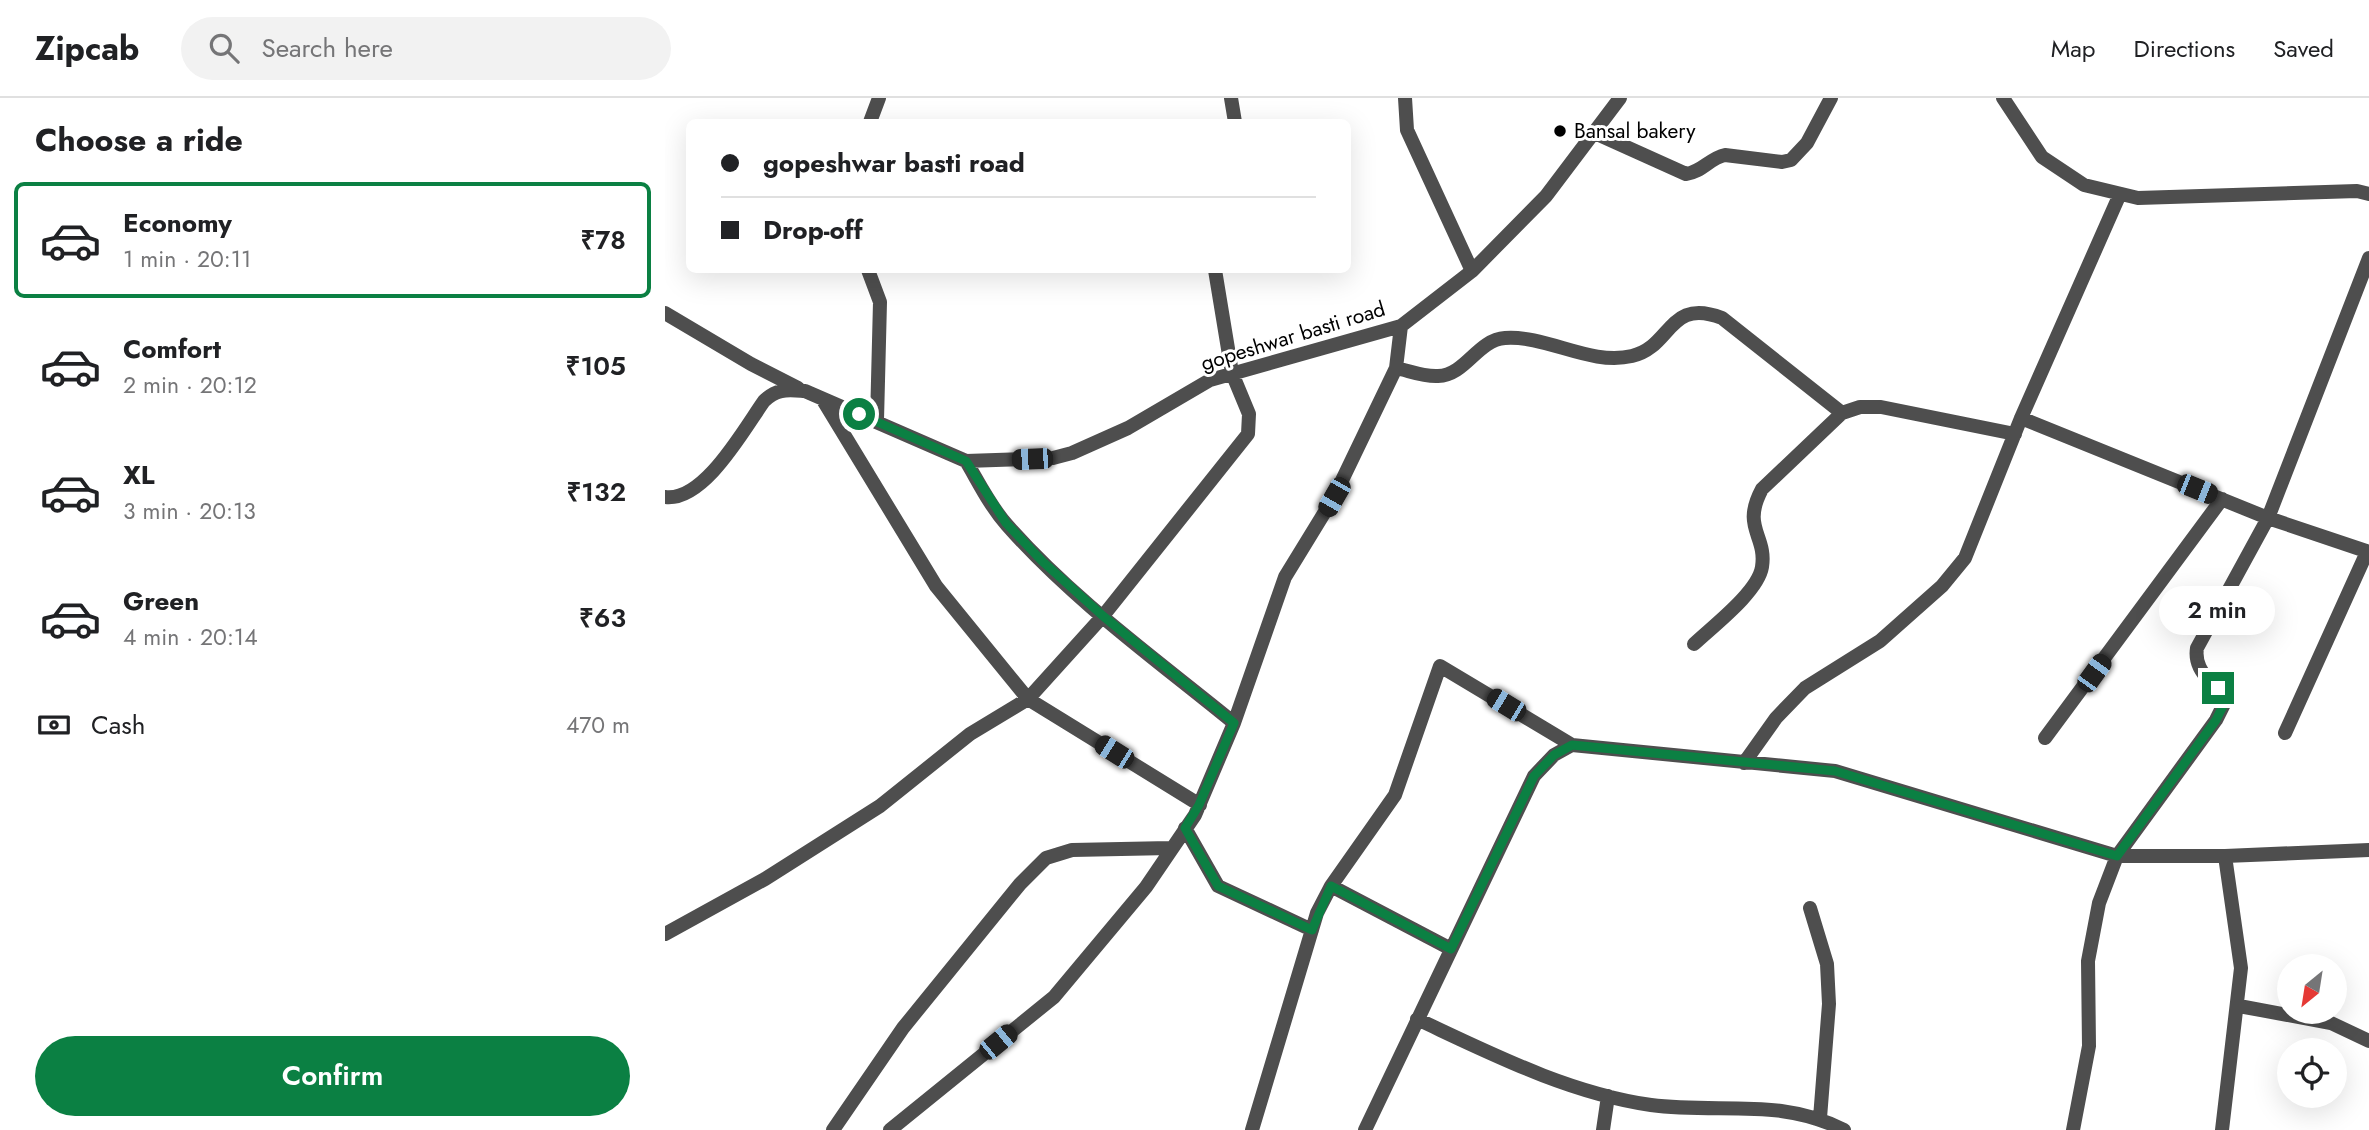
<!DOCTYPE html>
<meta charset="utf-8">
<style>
body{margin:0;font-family:Jost,sans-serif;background:#f2f2f2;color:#202124;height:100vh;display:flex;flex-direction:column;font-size:26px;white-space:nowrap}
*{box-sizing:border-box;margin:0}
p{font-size:23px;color:#757577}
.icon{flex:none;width:38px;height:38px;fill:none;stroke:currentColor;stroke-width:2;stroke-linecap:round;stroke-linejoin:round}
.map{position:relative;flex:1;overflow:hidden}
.details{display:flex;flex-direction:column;background:#fff;width:665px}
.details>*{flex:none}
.top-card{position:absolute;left:21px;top:21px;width:665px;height:154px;border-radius:10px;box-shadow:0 7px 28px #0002;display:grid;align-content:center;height:154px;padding:0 35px;background:#fff}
.needle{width:46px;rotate:210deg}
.controls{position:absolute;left:1612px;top:856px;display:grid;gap:14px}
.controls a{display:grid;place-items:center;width:70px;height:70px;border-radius:50%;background:#fff;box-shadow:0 7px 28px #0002;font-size:35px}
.end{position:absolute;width:32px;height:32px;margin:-16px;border:9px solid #0b8043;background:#fff;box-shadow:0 0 0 4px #fff}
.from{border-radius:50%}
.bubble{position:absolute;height:49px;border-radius:24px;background:#fff;box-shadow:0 7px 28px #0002;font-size:23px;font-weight:600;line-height:49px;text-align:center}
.car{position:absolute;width:21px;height:42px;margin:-21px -10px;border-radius:9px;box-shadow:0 0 5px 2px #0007;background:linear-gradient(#222 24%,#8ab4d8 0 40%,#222 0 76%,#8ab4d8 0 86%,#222 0)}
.top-card b{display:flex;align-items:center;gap:24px;height:66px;font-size:26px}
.top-card b+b{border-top:2px solid #e0e0e0}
.top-card i{width:18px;height:18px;background:#202124}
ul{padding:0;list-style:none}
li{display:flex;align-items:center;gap:21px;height:116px;margin:0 14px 10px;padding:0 21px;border:4px solid transparent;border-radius:10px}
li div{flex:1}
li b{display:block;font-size:26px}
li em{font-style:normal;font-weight:600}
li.active{border-color:#0b8043}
li>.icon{width:63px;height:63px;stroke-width:1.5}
h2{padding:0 35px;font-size:32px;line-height:84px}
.pay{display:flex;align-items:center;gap:18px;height:77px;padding:0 35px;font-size:26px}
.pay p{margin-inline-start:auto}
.cta{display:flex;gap:14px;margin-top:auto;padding:14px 35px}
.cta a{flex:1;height:80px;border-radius:42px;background:#0b8043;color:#fff;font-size:28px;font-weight:600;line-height:80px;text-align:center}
header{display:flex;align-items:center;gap:42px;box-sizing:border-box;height:98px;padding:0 35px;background:#fff;border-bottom:2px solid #e0e0e0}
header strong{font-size:33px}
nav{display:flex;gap:38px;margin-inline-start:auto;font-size:24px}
.search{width:490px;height:63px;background:#f2f2f2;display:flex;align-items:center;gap:18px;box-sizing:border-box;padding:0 24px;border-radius:38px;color:#757577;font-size:26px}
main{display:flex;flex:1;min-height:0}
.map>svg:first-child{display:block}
</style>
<header>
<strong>Zipcab</strong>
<div class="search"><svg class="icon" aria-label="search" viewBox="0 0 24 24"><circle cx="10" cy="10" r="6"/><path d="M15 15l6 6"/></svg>Search here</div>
<nav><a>Map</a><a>Directions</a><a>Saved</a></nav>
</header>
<main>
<section class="details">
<h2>Choose a ride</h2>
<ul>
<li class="active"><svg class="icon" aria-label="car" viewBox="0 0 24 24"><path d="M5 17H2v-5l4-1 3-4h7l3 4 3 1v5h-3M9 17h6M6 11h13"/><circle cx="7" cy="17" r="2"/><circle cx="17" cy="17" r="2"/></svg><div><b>Economy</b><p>1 min · 20:11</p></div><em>₹78</em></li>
<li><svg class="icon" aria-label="car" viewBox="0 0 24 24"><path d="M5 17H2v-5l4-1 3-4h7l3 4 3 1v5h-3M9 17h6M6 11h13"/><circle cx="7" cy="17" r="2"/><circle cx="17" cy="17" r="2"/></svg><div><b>Comfort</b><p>2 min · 20:12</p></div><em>₹105</em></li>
<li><svg class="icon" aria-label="car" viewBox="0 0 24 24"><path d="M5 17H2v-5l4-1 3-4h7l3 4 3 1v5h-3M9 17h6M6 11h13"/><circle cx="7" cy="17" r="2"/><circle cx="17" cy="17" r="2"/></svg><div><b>XL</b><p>3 min · 20:13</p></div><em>₹132</em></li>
<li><svg class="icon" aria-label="car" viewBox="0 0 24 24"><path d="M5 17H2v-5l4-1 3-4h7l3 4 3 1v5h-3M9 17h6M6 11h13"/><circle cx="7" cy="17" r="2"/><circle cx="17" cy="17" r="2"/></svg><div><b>Green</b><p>4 min · 20:14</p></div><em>₹63</em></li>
</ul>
<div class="pay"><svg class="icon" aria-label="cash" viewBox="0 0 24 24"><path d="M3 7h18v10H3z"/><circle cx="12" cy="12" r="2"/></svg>Cash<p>470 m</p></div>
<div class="cta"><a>Confirm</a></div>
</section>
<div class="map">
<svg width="1704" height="1032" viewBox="0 0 1704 1032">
<rect width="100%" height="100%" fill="#fff"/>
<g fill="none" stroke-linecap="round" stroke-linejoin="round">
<path stroke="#4e4e4e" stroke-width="14" d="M566 0 570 24
M740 0 742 32 807 173
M1338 0 1377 59 1419 87 1473 100 1692 93 1704 96
M205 24 214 0
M930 35 1021 76C1037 74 1045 60 1060 57L1117 64 1126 62 1142 45 1166 0
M203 172 215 204 212 322
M0 215 86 266 133 290
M731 270C745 273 759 279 773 278 801 277 812 242 840 240 882 237 925 268 967 258 1007 249 1003 199 1057 220L1177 315
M158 302 271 488 363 601 535 707
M1356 320 1603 420 1704 454
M301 363C314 385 325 408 342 427 408 502 492 562 569 625
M0 399C39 404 79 331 99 303 112 290 123 292 140 293L301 363 388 360 407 355 463 330 545 282 736 228 807 173 881 98 955 0
M1029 546C1048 528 1093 494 1097 469 1102 437 1076 430 1097 391L1177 315 1195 309H1216L1350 336
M1620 635 1702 454
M1380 640 1557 401
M1079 665 1111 620 1140 590 1215 543 1277 488 1300 460 1356 320 1455 96
M520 730 553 788 647 832
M666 788 786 851
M1145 810 1162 866 1164 906 1155 1020
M0 836 100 781 215 708 305 636 363 601 438 518 583 336 584 316 567 275 550 172
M1574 908 1666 925 1704 943
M752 921C827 956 903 995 986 1007 1055 1016 1114 999 1179 1032
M168 1032 238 930 355 786 381 760 407 752 505 750
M225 1032 389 899 481 789 530 717 569 625 620 479 669 399 731 270 736 228
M587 1032 652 815 666 788 730 697 775 568 907 647
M700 1032 869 678 889 657 907 647 1170 673 1452 758H1560L1704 752
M938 1032 943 998
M1408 1032 1424 948 1423 863 1434 805 1452 758 1551 622 1559 606C1551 584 1528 575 1532 550L1603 420 1704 160
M1557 1032 1576 870 1560 758"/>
</g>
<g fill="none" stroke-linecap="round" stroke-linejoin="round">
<path stroke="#0b8043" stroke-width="9" d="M194 316 301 363 341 425 377 463 438 518 569 625 534 707 520 730 553 788 647 832 666 788 786 851 869 678 889 657 907 647 1170 673 1452 758 1551 622 1559 606 1553 590"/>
</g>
<circle fill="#000" stroke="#fff" stroke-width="2.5" cx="895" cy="33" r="7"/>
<g text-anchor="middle" stroke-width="6" stroke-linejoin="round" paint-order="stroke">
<g font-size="21" fill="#000" stroke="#fff" text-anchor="start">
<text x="909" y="40">Bansal bakery</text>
</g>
<g font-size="21" fill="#000" stroke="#fff">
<text transform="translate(628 238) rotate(-17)" y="7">gopeshwar basti road</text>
</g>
</g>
</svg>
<div class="controls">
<a><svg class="needle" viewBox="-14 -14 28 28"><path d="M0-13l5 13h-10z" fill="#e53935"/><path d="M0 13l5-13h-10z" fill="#757577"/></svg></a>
<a><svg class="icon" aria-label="locate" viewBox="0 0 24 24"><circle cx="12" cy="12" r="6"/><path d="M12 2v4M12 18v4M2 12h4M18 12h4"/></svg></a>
</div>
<i class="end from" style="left:194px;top:316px"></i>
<i class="end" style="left:1553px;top:590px"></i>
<div class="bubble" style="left:1494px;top:488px;width:116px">2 min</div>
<i class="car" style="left:367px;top:361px;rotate:268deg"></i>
<i class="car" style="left:1532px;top:391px;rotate:112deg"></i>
<i class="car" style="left:669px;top:399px;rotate:210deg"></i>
<i class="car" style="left:1429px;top:575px;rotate:36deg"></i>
<i class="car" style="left:841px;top:607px;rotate:301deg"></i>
<i class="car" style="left:449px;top:654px;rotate:302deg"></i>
<i class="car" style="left:333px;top:944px;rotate:51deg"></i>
<div class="top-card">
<b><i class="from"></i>gopeshwar basti road</b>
<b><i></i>Drop-off</b>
</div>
</div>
</main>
